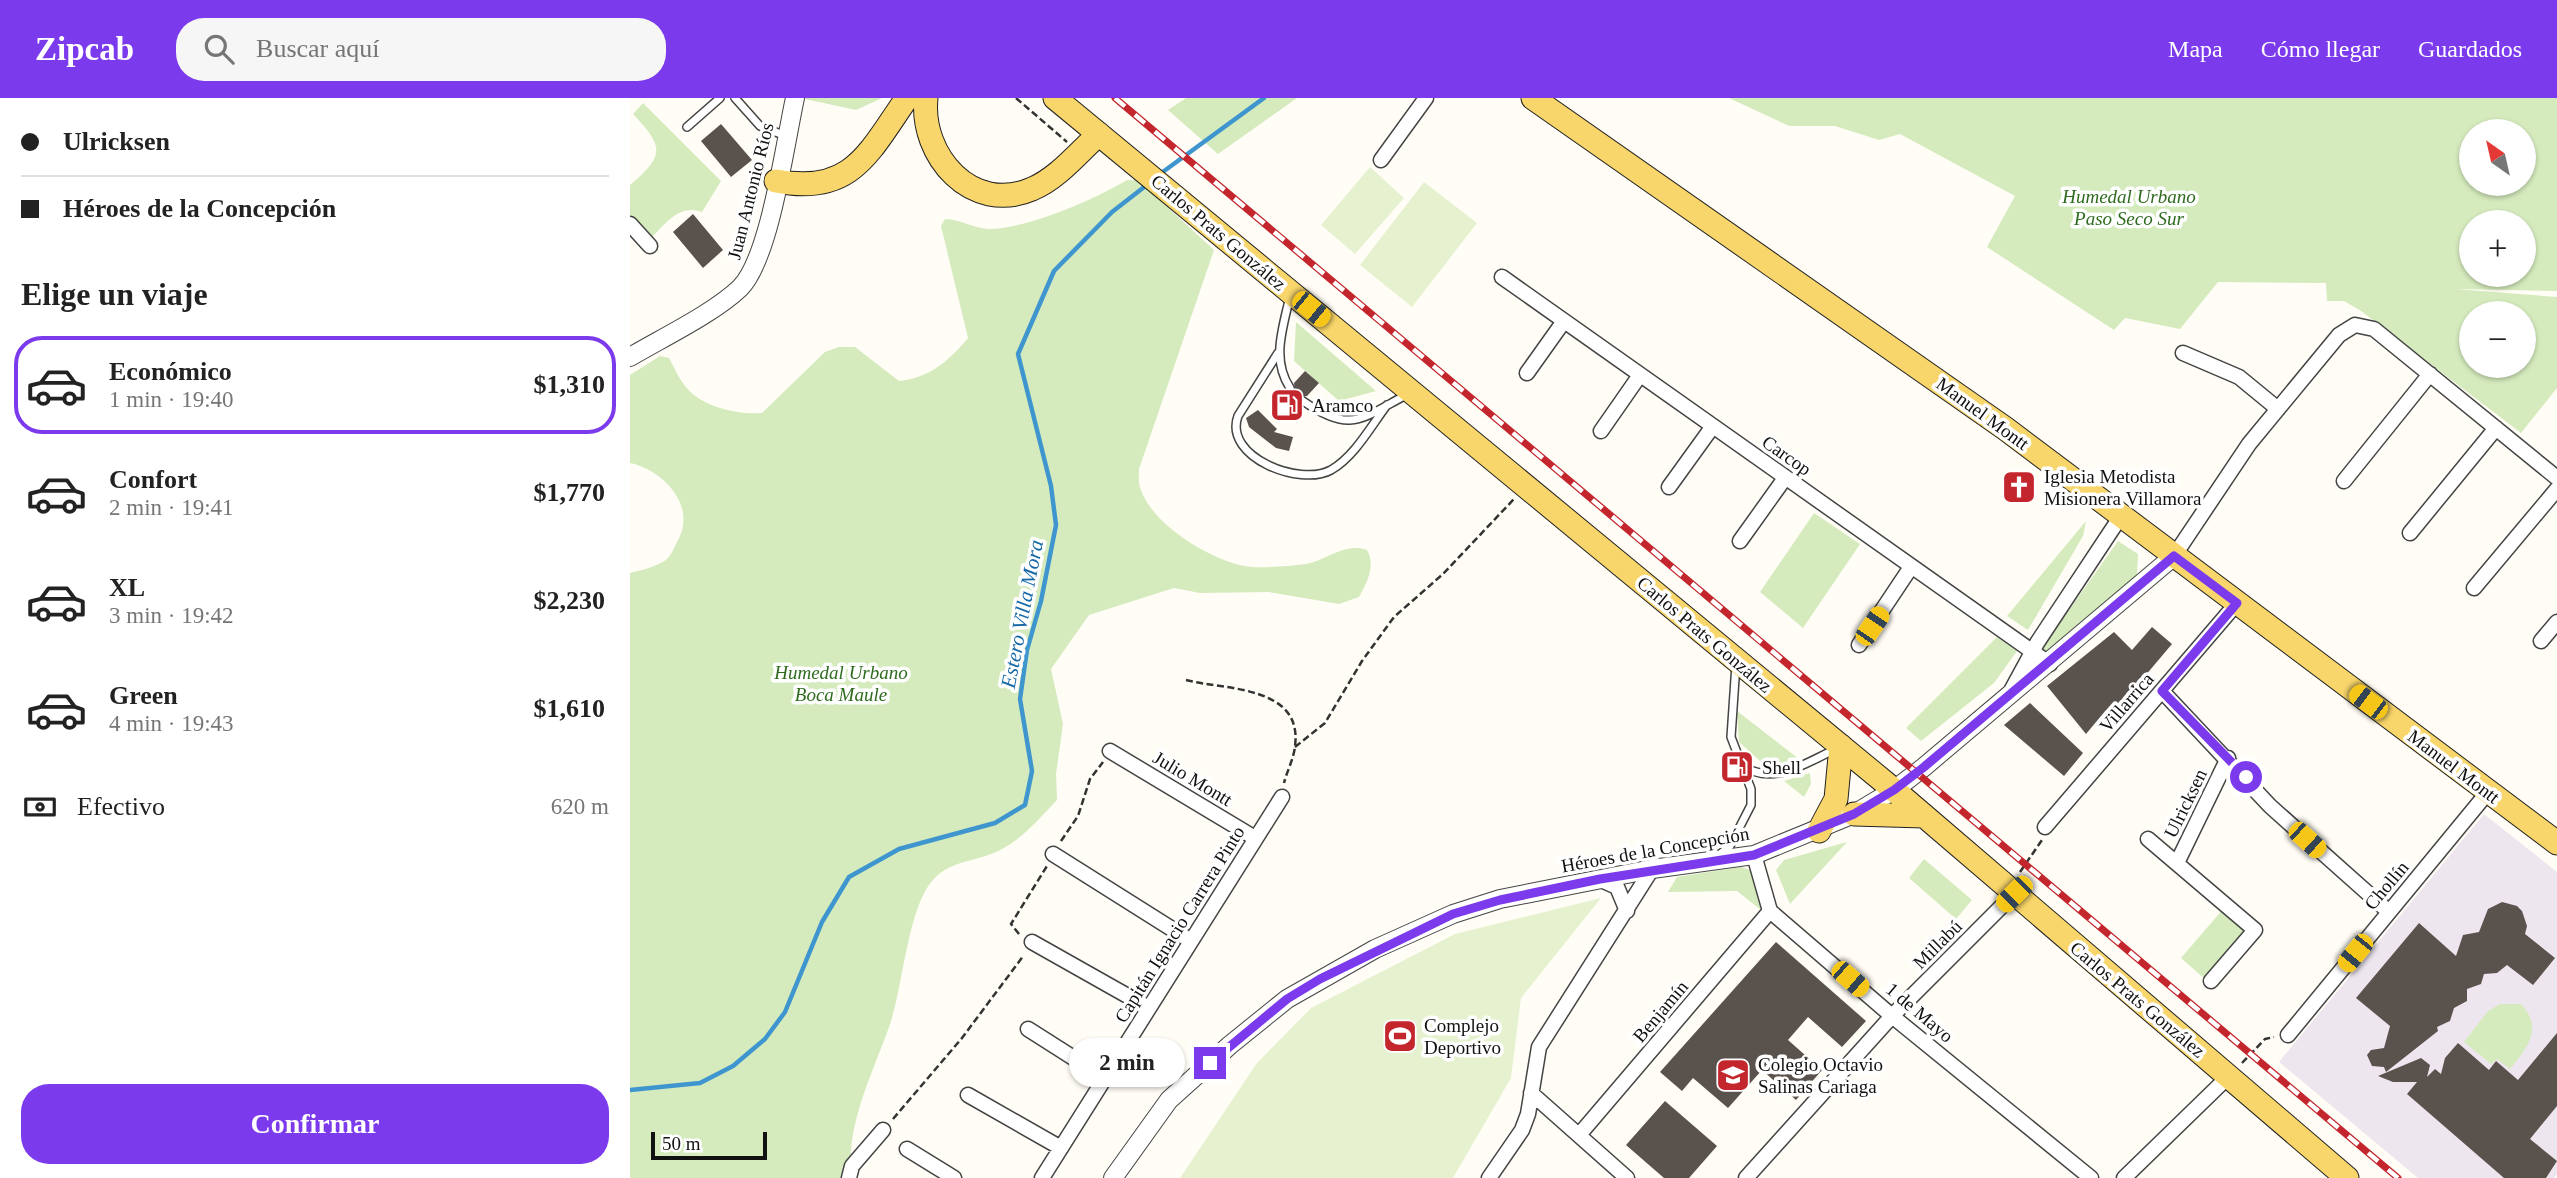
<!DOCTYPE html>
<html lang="es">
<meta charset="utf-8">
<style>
body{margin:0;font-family:Georgia,serif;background:#f6f6f6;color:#222;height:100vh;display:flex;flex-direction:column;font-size:26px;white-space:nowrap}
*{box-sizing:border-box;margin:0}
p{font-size:23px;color:#767676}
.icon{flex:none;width:38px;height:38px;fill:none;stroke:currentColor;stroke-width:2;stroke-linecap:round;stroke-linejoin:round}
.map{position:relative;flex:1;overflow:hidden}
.sheet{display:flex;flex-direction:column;background:#fff;width:630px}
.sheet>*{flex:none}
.banner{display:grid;align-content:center;height:154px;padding:0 21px;background:#fff}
.needle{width:46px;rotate:326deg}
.fabs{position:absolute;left:1829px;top:21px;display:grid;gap:14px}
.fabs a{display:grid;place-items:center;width:77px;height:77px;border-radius:50%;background:#fff;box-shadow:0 2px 5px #0004;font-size:35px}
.scale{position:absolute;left:21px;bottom:18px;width:116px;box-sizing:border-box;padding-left:7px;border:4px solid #111;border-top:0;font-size:19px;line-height:24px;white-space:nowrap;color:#111;-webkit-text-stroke:5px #fff;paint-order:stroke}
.end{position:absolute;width:32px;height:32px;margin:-16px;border:9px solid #7c3aed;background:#fff;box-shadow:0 0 0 4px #fff}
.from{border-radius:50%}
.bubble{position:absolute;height:49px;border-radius:24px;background:#fff;box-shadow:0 2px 5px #0004;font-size:23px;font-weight:800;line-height:49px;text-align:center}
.car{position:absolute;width:21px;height:42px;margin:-21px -10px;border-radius:9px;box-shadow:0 0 5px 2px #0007;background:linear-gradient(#f5c518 24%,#345 0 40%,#f5c518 0 76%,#345 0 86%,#f5c518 0)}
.banner b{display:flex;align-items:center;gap:24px;height:66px;font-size:26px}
.banner b+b{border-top:2px solid #e0e0e0}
.banner i{width:18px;height:18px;background:#222}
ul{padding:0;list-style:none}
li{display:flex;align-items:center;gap:21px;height:98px;margin:0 14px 10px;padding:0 7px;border:4px solid transparent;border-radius:28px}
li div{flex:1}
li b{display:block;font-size:26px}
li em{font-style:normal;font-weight:800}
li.active{border-color:#7c3aed}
li>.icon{width:63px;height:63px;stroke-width:1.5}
h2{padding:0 21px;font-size:32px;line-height:84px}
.pay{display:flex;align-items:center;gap:18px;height:77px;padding:0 21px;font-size:26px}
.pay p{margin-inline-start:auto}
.action{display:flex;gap:14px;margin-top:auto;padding:14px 21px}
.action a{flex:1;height:80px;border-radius:28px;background:#7c3aed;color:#fff;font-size:28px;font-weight:800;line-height:80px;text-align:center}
header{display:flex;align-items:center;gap:42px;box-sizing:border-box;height:98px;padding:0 35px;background:#7c3aed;color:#fff}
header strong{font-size:33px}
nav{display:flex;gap:38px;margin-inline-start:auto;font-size:24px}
.search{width:490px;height:63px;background:#f6f6f6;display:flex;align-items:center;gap:18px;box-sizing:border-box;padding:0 24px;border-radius:28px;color:#767676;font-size:26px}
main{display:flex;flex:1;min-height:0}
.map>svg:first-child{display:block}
</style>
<header>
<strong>Zipcab</strong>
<div class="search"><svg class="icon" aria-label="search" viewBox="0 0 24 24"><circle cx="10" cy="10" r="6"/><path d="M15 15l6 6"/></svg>Buscar aquí</div>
<nav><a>Mapa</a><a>Cómo llegar</a><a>Guardados</a></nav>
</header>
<main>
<section class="sheet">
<div class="banner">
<b><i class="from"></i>Ulricksen</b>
<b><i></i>Héroes de la Concepción</b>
</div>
<h2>Elige un viaje</h2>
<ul>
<li class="active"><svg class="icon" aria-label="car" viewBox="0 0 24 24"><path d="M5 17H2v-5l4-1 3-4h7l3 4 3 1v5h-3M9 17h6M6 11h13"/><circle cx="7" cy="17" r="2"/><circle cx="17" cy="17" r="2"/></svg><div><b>Económico</b><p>1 min · 19:40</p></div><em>$1,310</em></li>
<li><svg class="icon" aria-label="car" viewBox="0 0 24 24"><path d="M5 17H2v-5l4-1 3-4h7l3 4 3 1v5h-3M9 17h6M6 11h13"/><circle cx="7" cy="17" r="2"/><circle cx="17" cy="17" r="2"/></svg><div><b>Confort</b><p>2 min · 19:41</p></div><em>$1,770</em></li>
<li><svg class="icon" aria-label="car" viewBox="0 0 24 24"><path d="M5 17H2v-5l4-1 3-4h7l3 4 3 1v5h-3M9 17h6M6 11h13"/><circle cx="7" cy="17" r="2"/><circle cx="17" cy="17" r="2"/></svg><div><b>XL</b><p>3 min · 19:42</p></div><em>$2,230</em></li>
<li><svg class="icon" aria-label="car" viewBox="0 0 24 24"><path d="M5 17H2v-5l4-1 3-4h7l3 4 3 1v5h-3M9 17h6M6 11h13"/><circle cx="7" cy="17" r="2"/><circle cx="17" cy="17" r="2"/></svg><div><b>Green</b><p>4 min · 19:43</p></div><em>$1,610</em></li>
</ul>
<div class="pay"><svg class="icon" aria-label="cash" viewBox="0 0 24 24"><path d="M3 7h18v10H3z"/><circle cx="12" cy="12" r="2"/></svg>Efectivo<p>620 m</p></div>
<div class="action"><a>Confirmar</a></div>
</section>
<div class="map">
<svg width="1927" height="1080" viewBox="0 0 1927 1080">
<rect width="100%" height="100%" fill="#fffdf5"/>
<path fill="#eee6ef" d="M1854 716 1927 774V1076L1924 1080H1788L1649 964Z"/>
<path fill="#d5ebbd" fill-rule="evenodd" d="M252 0 226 12 175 1V0Z
M556 0H667L588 56 538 12Z
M1099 0H1927V193L1825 191 1927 199V290L1891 335 1731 213 1714 203H1697L1696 185 1588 184 1550 231 1495 220 1484 232 1357 149 1385 98 1270 36 1249 42 1205 28H1159ZM1841 33H1894V86H1841ZM1841 124H1894V177H1841ZM1841 215H1894V268H1841Z
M13 5 91 83 72 114C48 105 35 127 19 142L0 121V87C36 57 33 48 3 16Z
M497 82H508L584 152 509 371C509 378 508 386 511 392 523 428 586 466 622 469 639 470 659 468 676 466 697 462 715 444 737 452 746 468 737 484 729 499L709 506 639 494 570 495 544 490 459 517 421 571 433 626 426 676 427 702C407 723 388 746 361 756 340 764 319 764 303 782 279 808 273 884 262 920 246 970 214 1026 222 1080H0V475C12 472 25 469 36 462 41 458 44 450 47 444 68 409 34 372 0 365V277L30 258 39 260C44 269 49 281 56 289 71 309 109 317 132 315L195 254 209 249H225L269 283C299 280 319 263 338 240L311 128 315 121C330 121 343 130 358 131 396 131 464 102 497 82Z
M666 224 746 293 709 303 664 263Z
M1184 415 1230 446 1173 530 1130 494Z
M1456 423 1453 438 1398 532 1377 518Z
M1488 443 1508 456 1507 476 1419 559 1410 553Z
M1367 539 1387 553 1364 585 1291 643 1276 630Z
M1107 613 1169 661 1140 672 1109 644Z
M1180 675 1181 686 1174 699 1154 683Z
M1217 744 1160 806 1146 772 1154 762Z
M1294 761 1342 802 1326 821 1279 780Z
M1111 769 1123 773 1135 810 1131 812 1107 793 1038 794 1047 779Z
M1594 810 1620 832 1577 883 1551 860Z
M1870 906H1891C1914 931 1897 950 1880 971L1867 961 1861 966 1834 944 1858 913Z"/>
<path fill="#e6f2cf" d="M740 69 774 100 725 156 691 127Z
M794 84 847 125 782 209 730 167Z
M971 800 891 900 881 980 823 1080H550L627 965 681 910 825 836Z"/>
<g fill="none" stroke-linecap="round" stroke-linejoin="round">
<path stroke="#3f96cf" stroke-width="4.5" d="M530 76 634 0
M0 992 70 985 103 968 135 941 155 914 192 824 219 779 269 751 365 725 395 707 402 673 390 601 397 552 411 503 426 427 421 388 388 256 424 173 482 114 518 86"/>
</g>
<path fill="#5a524d" d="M91 26 122 62 101 79 71 43Z
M63 116 93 152 73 170 43 134Z
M675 273 689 285 677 298 668 299 669 308 664 313 650 301 656 294H665L664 285Z
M628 312 647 331 644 334 663 339 659 353 646 350 619 329 616 320Z
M1522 529 1542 546 1482 617 1476 612 1456 636 1417 588 1484 534 1502 552Z
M1400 605 1453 655 1434 678 1374 627Z
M1872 804 1887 808 1892 813 1897 828 1895 836 1925 860 1903 887 1877 867 1867 875 1854 876 1851 886 1837 891V903L1824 910 1820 923 1807 929 1808 933 1756 974 1754 969 1742 968 1737 957 1741 952 1754 950 1760 928 1726 900 1789 825 1826 858 1833 837 1849 834 1858 811Z
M1146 844 1236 923 1212 949 1178 919 1158 942 1192 972 1166 1002 1132 972 1098 1010 1063 980 1052 993 1030 974Z
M1927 935V1008L1900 1041 1927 1063 1916 1080H1874L1777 996 1787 984H1763L1748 978 1791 960 1800 967 1797 979 1805 971 1811 976 1815 960 1828 945 1859 972 1866 963 1888 982Z
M1035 1003 1087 1048 1059 1080H1034L996 1047Z"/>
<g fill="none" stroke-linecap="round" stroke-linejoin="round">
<g stroke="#444" stroke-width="10">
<path id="service" d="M105 0 130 28 156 38
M57 29 90 0
M660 198C653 230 641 261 660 290
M648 255 608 318C593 359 670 389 701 372 725 358 741 328 757 307
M673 303C720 336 731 321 776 297
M1111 667C1143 689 1175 665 1206 651
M1089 757 1100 748 1121 707V691L1101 639 1106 566"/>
</g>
<g stroke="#444" stroke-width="17">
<path id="minor" d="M751 62 796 0
M0 126 20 148
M872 179 1420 566
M1553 255 1609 279 1648 311
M897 275 934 223
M971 333 1010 277
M1714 383 1800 276
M1039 389 1083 328
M1780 435 1866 330
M1110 443 1155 380
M1544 458 1619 346 1709 237 1725 227 1744 231 1927 380
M1844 490 1927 391
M1911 543 1927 524
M1229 547 1281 469
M1382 591 1407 545 1491 418
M1532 593 1640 708 1759 814
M480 653 625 740
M1415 729 1607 505
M1518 741 1625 832 1581 883
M423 756 561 843
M1124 757 1140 813 1262 918 1461 1080
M1547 765 1598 660
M969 781 987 789 997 813
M402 844 519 910
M398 931 475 980
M1658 937 1858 694
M901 995 997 1080
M338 997 431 1050
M949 1037 1140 813
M277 1051 324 1080
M219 1080 222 1068 253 1032
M412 1080 652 699
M859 1080 892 1032 898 1016 909 949 1022 771
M1116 1080 1262 918 1384 796
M1494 1080 1599 978"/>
</g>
<g stroke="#444" stroke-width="20">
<path id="tertiary" d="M0 259C32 240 84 215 110 190 140 160 155 45 165 0
M483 1080 539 1002 600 947 657 901 745 851 823 816 870 801 1022 771 1124 757 1224 716 1264 692 1294 669 1544 458"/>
</g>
<g stroke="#222" stroke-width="25">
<path id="primary" d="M296 0C290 58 342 117 402 91 427 81 449 54 469 36
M425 0 1264 692 1717 1080
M903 0 1376 331 1927 745
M146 83C222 98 239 54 277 0
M1224 716 1294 718
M1189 733 1206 701 1211 648"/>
</g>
<path stroke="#333" stroke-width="2.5" stroke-dasharray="7 3.5" stroke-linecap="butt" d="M386 0 437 44
M556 582C594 592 673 587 665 648 664 660 657 673 654 685
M665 649 695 625 732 563 764 519 813 476 884 401
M431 743 448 718 460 681 473 664
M1390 774 1412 742
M389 836 381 826 417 768
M1612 965 1635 941 1644 939
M263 1021 332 940 394 857"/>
<use href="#service" stroke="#fff" stroke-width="7"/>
<use href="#minor" stroke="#fff" stroke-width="14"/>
<use href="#tertiary" stroke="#fff" stroke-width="18"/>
<use href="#primary" stroke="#f9d66b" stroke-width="23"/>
<g stroke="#c4262e" stroke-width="7">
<path id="rail" d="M485 0 1768 1080"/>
</g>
<use href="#rail" stroke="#fff" stroke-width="4.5" stroke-dasharray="13" stroke-linecap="butt"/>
</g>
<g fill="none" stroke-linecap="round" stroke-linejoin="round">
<path stroke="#7c3aed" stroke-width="9" d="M580 965 657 901 690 881 823 816 870 802 970 781 1124 757 1224 716 1264 692 1294 669 1544 458 1607 505 1532 593 1616 679"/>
</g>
<defs>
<g id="fuel-square" transform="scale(1.75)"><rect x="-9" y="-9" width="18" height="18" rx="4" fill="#c4262e" stroke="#fff"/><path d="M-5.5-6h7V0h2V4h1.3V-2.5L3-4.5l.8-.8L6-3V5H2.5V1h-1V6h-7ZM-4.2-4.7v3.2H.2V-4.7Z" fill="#fff"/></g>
<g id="church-square" transform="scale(1.75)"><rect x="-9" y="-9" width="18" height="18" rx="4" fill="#c4262e" stroke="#fff"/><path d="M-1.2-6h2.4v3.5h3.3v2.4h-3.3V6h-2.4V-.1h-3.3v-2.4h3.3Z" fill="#fff"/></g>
<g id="stadium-square" transform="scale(1.75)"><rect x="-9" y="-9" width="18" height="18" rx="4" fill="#c4262e" stroke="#fff"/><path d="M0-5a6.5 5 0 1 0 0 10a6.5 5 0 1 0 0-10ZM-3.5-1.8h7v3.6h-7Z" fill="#fff"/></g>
<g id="school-square" transform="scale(1.75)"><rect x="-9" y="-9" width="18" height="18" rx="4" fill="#c4262e" stroke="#fff"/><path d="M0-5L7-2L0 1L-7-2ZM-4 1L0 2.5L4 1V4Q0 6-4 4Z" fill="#fff"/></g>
</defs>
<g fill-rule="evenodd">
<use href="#fuel-square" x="657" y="307"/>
<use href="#church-square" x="1389" y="389"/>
<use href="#fuel-square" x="1107" y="669"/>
<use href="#stadium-square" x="770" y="938"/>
<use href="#school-square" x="1103" y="977"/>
</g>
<g text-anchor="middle" stroke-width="7" stroke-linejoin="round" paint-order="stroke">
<g font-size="19" fill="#111" stroke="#fff">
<text transform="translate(120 93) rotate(-76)" y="7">Juan Antonio Ríos</text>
<text transform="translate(589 134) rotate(40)" y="7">Carlos Prats González</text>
<text transform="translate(1353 315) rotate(36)" y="7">Manuel Montt</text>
<text transform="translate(1157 357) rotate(35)" y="7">Carcop</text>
<text transform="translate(1075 536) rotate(40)" y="7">Carlos Prats González</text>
<text transform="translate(1496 604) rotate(-49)" y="7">Villarrica</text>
<text transform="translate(1824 668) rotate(37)" y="7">Manuel Montt</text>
<text transform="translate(563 680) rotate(31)" y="7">Julio Montt</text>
<text transform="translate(1555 705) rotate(-64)" y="7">Ulricksen</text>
<text transform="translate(1025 751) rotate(-10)" y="7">Héroes de la Concepción</text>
<text transform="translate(1756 787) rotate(-50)" y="7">Chollín</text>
<text transform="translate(549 826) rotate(-58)" y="7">Capitán Ignacio Carrera Pinto</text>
<text transform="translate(1307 846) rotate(-45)" y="7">Millabú</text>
<text transform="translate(1508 901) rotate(40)" y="7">Carlos Prats González</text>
<text transform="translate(1030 913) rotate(-50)" y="7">Benjamín</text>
<text transform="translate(1290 914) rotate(40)" y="7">1 de Mayo</text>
</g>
<g font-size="19" font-style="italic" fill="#2f6b1f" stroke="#fff">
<text x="1499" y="105">Humedal Urbano<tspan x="1499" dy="22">Paso Seco Sur</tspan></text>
<text x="211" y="581">Humedal Urbano<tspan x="211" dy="22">Boca Maule</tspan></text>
</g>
<g font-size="19" fill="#111" stroke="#fff" text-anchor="start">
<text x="682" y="314">Aramco</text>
<text x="1414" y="385">Iglesia Metodista<tspan x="1414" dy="22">Misionera Villamora</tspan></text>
<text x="1132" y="676">Shell</text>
<text x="794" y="934">Complejo<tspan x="794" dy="22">Deportivo</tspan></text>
<text x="1128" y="973">Colegio Octavio<tspan x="1128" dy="22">Salinas Cariaga</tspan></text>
</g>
<g font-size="21" font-style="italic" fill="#1768a6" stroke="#fff">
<text transform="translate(392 516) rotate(-79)" y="7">Estero Villa Mora</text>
</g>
</g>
</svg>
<div class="fabs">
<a><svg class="needle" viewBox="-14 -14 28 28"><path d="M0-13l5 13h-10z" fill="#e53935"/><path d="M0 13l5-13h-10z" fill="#767676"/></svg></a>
<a>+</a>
<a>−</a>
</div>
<div class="scale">50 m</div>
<i class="end from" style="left:1616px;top:679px"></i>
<i class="end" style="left:580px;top:965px"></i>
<div class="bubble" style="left:439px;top:940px;width:116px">2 min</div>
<i class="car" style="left:681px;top:211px;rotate:129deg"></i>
<i class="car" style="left:1242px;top:528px;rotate:34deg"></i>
<i class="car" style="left:1738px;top:604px;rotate:307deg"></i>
<i class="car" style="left:1677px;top:742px;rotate:132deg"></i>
<i class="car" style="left:1384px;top:796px;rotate:225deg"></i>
<i class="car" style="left:1725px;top:855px;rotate:219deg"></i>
<i class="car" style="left:1220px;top:881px;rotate:131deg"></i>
</div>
</main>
